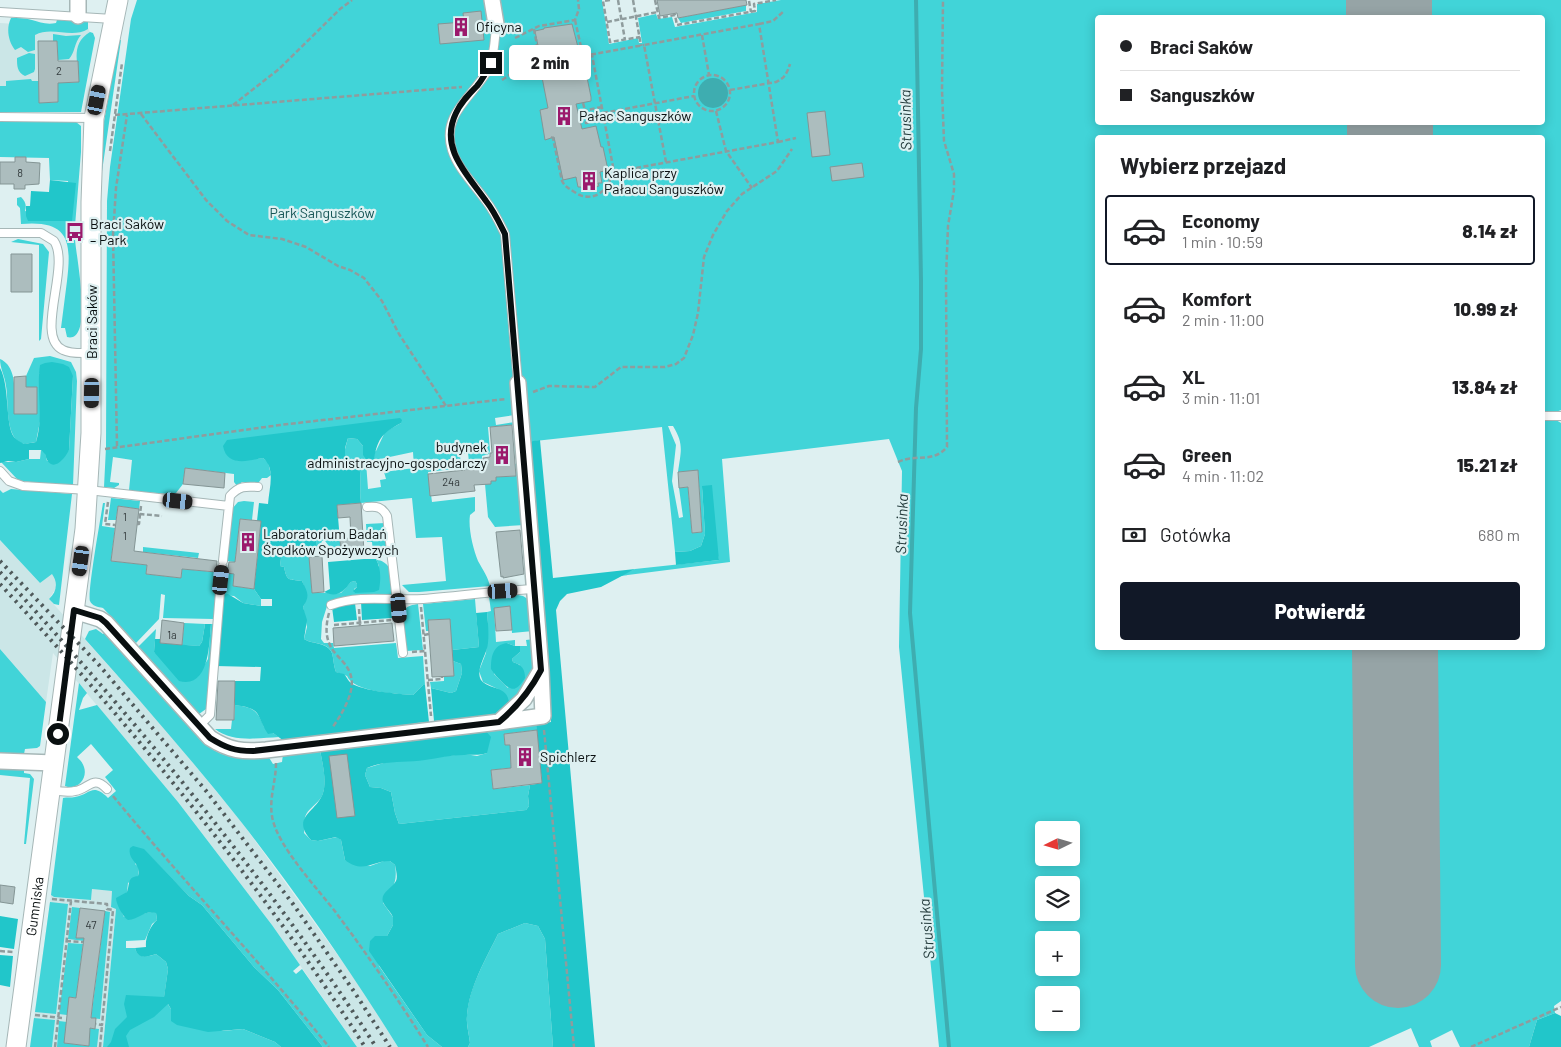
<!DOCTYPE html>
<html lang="pl">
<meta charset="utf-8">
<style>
body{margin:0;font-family:Barlow,sans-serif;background:#f6f6f6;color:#202124;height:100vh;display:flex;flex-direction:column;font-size:19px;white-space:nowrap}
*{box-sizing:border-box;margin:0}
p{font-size:16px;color:#757577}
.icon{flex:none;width:28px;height:28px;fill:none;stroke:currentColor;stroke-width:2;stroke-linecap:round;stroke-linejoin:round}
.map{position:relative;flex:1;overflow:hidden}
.details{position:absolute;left:1095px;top:135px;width:450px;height:515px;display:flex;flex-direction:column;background:#fff;border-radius:5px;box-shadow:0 2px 12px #0003}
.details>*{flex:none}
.banner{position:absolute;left:1095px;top:15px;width:450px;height:110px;border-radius:5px;box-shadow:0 2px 12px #0003;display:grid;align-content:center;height:110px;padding:0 25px;background:#fff}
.needle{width:32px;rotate:265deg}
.fabs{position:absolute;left:1035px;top:821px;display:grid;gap:10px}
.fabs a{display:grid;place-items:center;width:45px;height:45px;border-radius:5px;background:#fff;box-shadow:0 2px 12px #0003;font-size:25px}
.end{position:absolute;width:22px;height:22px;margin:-11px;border:6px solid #090f10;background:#fff;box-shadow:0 0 0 2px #fff}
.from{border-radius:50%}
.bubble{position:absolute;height:35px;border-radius:5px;background:#fff;box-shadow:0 2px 12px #0003;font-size:16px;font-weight:800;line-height:35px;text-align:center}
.car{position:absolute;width:15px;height:30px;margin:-15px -8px;border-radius:6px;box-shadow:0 0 4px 1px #0007;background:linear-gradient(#222 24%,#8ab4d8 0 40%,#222 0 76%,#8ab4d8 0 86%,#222 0)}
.banner b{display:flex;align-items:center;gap:18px;height:48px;font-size:19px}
.banner b+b{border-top:1px solid #e0e0e0}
.banner i{width:12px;height:12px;background:#202124}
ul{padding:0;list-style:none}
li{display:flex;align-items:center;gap:15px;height:70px;margin:0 10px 8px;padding:0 15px;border:2px solid transparent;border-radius:5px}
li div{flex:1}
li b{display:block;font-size:19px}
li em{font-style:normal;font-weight:800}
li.active{border-color:#111827}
li>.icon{width:45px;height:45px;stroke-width:1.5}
h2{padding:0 25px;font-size:22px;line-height:60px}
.pay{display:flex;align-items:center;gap:12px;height:55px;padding:0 25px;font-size:19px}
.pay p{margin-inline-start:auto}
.primary-button{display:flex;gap:10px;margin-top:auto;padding:10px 25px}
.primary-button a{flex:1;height:58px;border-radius:5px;background:#111827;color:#fff;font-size:20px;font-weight:800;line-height:58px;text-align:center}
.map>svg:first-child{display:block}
</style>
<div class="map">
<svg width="1561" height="1047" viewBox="0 0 1561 1047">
<rect width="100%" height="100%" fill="#def0f1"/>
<path fill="#cbe6e7" d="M0 23 88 28 91 34 73 105 0 104Z
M0 540 40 583 52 573 55 577 56 588 49 599 167 731 243 824 358 983 398 1047H357L272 925 178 802 53 653 46 702 0 649Z
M92 889 112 891 111 907 116 908 103 1047H30L51 895 54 897 91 900Z"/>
<path fill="#41d4d8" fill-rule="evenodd" d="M137 0H602L609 44 638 38 639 43H642L638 18 656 14 658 19 672 17 675 27 757 12V4L781 0H1561V410L1556 412V420L1561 423V1001L1554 1006 1555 1013 1537 1020 1529 1047H1460L1452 1030 1430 1041 1432 1047H1419L1411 1028 1369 1047H939L899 647 902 471 889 439 722 459 730 562 620 576 635 569 719 560 702 486 705 534 701 546 690 551 675 552 662 427 526 442 514 415 495 418 496 425 515 422 518 457 515 458 513 425 490 427H488L490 451 489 454 482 456 483 475H475L473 462H469L468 453 460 454 461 468 428 472 432 502 475 497V511L470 515C468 528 473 549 478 561 483 570 488 577 490 586L419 592H409L402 585 446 581 442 537 416 538 412 498 361 503C359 490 362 478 359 466L345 457V449L348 438 357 439 363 446V455L376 451 385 432 401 423 236 461 263 458 268 462 271 475 267 478H262L259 482H242L237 486 234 482V474L185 468 183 484 176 493 169 494 132 491 129 490 132 460 113 457 110 482 119 483V485L114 488 104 487 106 447 107 201 110 167 131 19ZM1098 18H1542V122H1098ZM1098 138H1542V648H1098ZM668 426H673C684 444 681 451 678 472L698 471 702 532 692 533 688 487 679 488 683 517 679 518 672 481 676 445ZM413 452 414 468 384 472 386 479 380 480 381 487 368 489 366 462ZM1044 830H1071V858H1044ZM1044 885H1071V912H1044ZM1044 940H1071V968H1044ZM1044 995H1071V1022H1044Z
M746 5V11L681 23 678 18Z
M11 18C18 18 25 18 32 20 40 22 46 25 56 23L57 20H60L88 22V29C72 39 52 26 35 35V50L28 52 21 47 15 50C8 41 6 28 11 18Z
M90 32 93 33 95 38 81 112H0V86H6V81L31 79 32 81H39V103L58 102V83L79 82C78 63 70 44 90 32Z
M53 34 66 36 81 35C74 43 75 53 69 59L58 60 57 41H53Z
M119 40H121L98 199 102 132Z
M29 53 35 54V69L34 72 25 76C17 72 17 66 17 58Z
M59 119 76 122 81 126V152L75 226H71V238H75C75 252 95 344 67 337L65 328H61C63 312 65 297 67 281 72 240 68 220 21 224L20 208 17 205V198L21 197C25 201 27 205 25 211L72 221 68 181 50 180 49 158 0 157V120Z
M18 239 43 244 49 252 41 339 39 341V245L11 242Z
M50 356 71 362 76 372 77 381 73 485 69 486 22 481 17 479 1 462H16L29 459H40L41 450 45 453 47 461 69 450 73 376 39 373 41 416 36 442C33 442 27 444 24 444 4 440 9 401 6 386 5 376 0 369 0 359 19 367 14 398 14 414H37V387H26V376L34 358Z
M518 463 524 525 495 527 488 517 485 484H491V481H496V477L516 476 515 464Z
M11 489 72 494 59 605 54 604 49 599C57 592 58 582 52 574L40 583 0 540V490L3 493Z
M111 498 140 501 139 509 118 506 116 520H108Z
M244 501 254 502 252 520 240 519 235 562 226 561 231 510 238 502Z
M103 503H105L102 526 115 528 111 561 147 565 146 574 181 578 182 569 216 572V567H219L214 619 163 618 165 595 161 594 159 619 136 643 103 608C98 607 92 606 90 601 87 593 101 516 103 503Z
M385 523 388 556 370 554 336 555 325 541H322L321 544 326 554 325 556H322L321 549H317L316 531 339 529 341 554 373 552 372 542H367L366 524Z
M143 547 199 553 198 558 143 552Z
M309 550 312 593C322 592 331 594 341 593L351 582 355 581 357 584V587L354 589 355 593 379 566 376 559C395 564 391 578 393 594L337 599 328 603 322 622 321 639 324 643H333L334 648 396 643 398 658 423 656 425 685H423L413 695C397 694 353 692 347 676L336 672C333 665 334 657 331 651 326 642 311 644 304 639L307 627 303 607C307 600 306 590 302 581 289 579 287 582 284 567L280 566 281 558 284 551Z
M224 567 235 568 233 586 254 589 261 599V606L243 603 234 596 222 595Z
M518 595 523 596 531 601 533 631 512 633 510 607 494 608 496 642 515 640V646L507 643 494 674 508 688 520 665 513 662 512 659 520 652V646H527L526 640 534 639 535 666 531 678 507 709 498 689 483 682 479 671 486 653 488 624 487 612 491 611 489 597Z
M475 599 479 647 452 650 449 619 428 620 429 631H426L423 604Z
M418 604 423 650 406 651C405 642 401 618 404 611 407 605 413 605 418 604Z
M184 623 205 624 202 642 199 646 182 645Z
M211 624H214L207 702 206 709 199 714 138 647 156 629 154 652 197 677 208 659Z
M96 629 103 634 107 631C131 658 155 685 178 712 190 725 196 740 212 749 229 760 249 759 268 756L273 764 282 762 283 754 320 749C322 763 328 782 322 796 318 804 307 809 305 817 304 822 305 828 304 833L311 840 318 841 337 837 341 840 345 860 370 866 384 861H390L395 865C398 884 392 888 383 903L393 917V925L387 936H375L379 966 427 1035 442 1047H398C350 970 298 895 242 823 192 760 139 699 85 639L89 631Z
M0 649 46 702 40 746 37 748 25 749 24 754 0 755Z
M453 661 461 664 462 673 456 691 451 693 431 688 430 682 444 681V676Z
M79 683 87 693 83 698 79 710 97 705 178 802 272 925 300 965 293 971 296 974 302 969 357 1047H323L278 990 254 967 202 905 189 896 144 850 135 864 139 867 138 876 128 883 127 892 119 906 124 917 152 912 156 913 157 920 152 924 145 940 126 941V948H135C138 959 147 957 156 954L166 962 168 969 164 998 171 1009 223 1031 243 1029 275 1042 281 1047H103L116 909 111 907 112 891 92 889 91 900 54 897 51 895 63 798C67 797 71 798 75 797 90 795 92 782 108 798L116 791 105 777 113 770 91 744 77 757C80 760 83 763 84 767 88 779 77 791 65 786Z
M235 705C252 707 258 710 264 727L279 737C259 738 233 743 215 729H231L232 720H234Z
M536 724 537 730 504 734 505 745H510L511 768 491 770 493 789 530 785 528 796 529 806 526 810 399 824 395 813 391 792 381 788 370 787 365 775 367 768 387 762 465 754 477 756 487 753 485 730Z
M0 767 24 768V773L30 774 34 779 26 844H24L30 778 0 775Z
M50 902 68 904 56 1014 35 1012Z
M72 907 80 908 76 937 84 938V941L68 939Z
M105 911 110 912 100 1019 91 1018Z
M525 923 538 926 545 939 553 1047H468L470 1043C469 1034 466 1024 467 1015 469 987 486 959 498 934Z
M68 943 83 944 76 998 70 997 67 1015 59 1014Z
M34 1018 55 1020 52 1047H30Z
M59 1021 67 1022 65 1043 88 1046 90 1028 99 1029 97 1047H57Z"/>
<path fill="#21c6ca" d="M50 180 76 183 72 221H28L26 216V206H30L31 191 49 192Z
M52 362 63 364 69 367 73 376 69 450C63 462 50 474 45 454L41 450H29V459L16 462 8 461 0 463V368C10 386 5 426 14 437 16 440 21 442 24 444L36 442C44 417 36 391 40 365L45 363Z
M400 418 402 420 401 423C383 433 378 437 374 459H366L363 455V446L357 439 348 438 345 448V457L359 466C362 478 359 490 361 503L337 505 339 529 316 531 317 549 284 551 281 558 280 566 284 567C287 582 289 579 302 581 308 593 310 596 303 607L307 620 304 639C311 644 325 642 331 651 334 657 333 665 336 672L344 674C347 677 348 681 351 683 362 691 399 694 413 695L423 685H425L429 722 417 723 415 726 284 741 273 733 268 734C255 715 264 709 235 705V681H260L261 667 216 666 222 595 228 594 243 603 261 606H272V599H261L254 589 261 521H257L259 503 268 504C269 489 276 468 263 458 247 461 227 467 223 446L227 440Z
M540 440 553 578 635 569 601 587 567 594 560 601 556 610 595 1047H553L545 939 538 926 525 923 498 934C486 959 469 987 467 1016 466 1024 469 1034 470 1043L468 1047H442L427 1035 369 951 370 941 375 936H387L393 925V917C391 912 386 908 384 904 378 893 392 889 396 881 398 877 396 870 395 865L390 861C372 861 363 874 345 860L341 840 336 837 318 841 311 840C290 817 317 812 323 793 327 779 322 763 320 749L485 730 491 737 487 753C477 756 473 754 464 755 451 755 438 758 425 760 405 763 386 760 367 768L365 775 370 787 381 788 391 792 395 813 399 824 526 810 529 806 528 796 530 785 542 783 536 724 551 722 526 442Z
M712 485 719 560 676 565 675 552 690 551 701 546 705 534 702 486Z
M364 559H376C381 569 381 578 379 590L374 592 355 593 353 591 357 587V584L355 581 351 582C343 592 337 598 324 592L330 589 328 562Z
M391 600 392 618 362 620 361 602Z
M355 603 357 620 334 622 332 607Z
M487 612C488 622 489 633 488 643 487 655 475 669 481 680 488 690 508 685 509 703L499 715 448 722 445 720 434 721 431 688 451 693 456 691 462 673 461 664 453 661 452 650 479 647 476 613Z
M205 624H211C209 643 210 689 179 681L154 652 155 639H160V643L199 646 202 642Z
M507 643 515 646H520V652L512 659 513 662C522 665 525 669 525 678 517 690 513 693 502 682 498 678 494 674 491 669 491 656 493 645 507 643Z
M133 846 144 849 189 896 202 905 254 967 278 990 323 1047H281L275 1042 243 1029 208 1032 177 1025 171 1021V1009L168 1004 154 1017 130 1030 126 1036 129 1047H107L111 1042 115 1029 127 1017 124 1004 126 995 164 997 168 969 166 962 156 954C147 957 138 960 135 948L146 947C145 938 150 926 157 920L156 913C143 910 140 919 128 920 123 917 116 904 116 898L127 892C130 884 127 877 138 876 142 863 127 861 130 848Z
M0 916 18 919 14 949 0 947Z
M0 955 13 956 10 987 0 985Z
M1555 1013 1561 1016V1047H1529L1537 1020Z"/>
<path fill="#3eadb0" d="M698 93a15 15 0 1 1 30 0a15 15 0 1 1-30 0Z"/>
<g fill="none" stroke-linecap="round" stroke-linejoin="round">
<path stroke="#3eadb0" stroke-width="4" d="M916 0 921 281V349L916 408 910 613 949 1047"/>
<path stroke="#96a4a6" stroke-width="86" d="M1389 0V18
M1390 122V138
M1395 648 1398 965"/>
</g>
<path fill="#acbdbe" stroke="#849595" d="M657 0H746L747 5 678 18 677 13 660 16Z
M481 11 484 40 440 44 438 24 464 22 463 13Z
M572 24 581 59 583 58 591 97V101L576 104 582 129 596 126 601 147H603L608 170 600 172 602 183H598L599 186 582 190 581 187H578L576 177 563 180 554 137 545 140 540 110 548 108 540 67 542 66 535 31 544 29V28Z
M38 41H57L58 61H78L79 82 58 83V102L39 103Z
M825 111 830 155 812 157 807 113Z
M15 157H26V162L40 163 39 184 25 185V189H14V184H0V162H15Z
M862 163 864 177 832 181 830 167Z
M11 254H32V292H11Z
M26 376V387H37V414H14V377Z
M512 425 516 476 496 477V481H491V484L474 485 475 491 430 496 428 474 465 470 464 465 484 463 483 458 490 457V453H492L490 427Z
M185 468 225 473 224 488 183 484Z
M698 470 702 532 692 533 688 487 679 488 678 472Z
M361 503 364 552 341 554 340 539 351 538 350 517 338 518 337 505Z
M118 506 139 509 134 551 217 561 216 572 182 569 181 578 146 574 147 565 111 561Z
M240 519 261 521 254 589 233 586 234 574 227 573 229 562H235Z
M520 530 524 574 503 578V576L501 577 496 532Z
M322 556 324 592 312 593 309 557Z
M510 606 512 630 496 631 494 608Z
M450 619 454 676 432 677 428 620Z
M162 620 184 623 182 645 160 643Z
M392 623 394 641 334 646 333 628Z
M218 681H235L234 720H216Z
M537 730 542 783 493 789 491 770 511 768 510 745H505L504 734Z
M347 754 355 816 337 818 329 756Z
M0 885 15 887 13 904 0 902Z
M80 908 105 911 93 1000 91 1018H96L95 1029 90 1028 89 1046 64 1043 69 997 76 998 84 938H76Z"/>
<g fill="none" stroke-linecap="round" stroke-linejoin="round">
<g stroke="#a6b7b7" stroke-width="10">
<path id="service" d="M0 12 113 19
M496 24C495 41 494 58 486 73 472 97 441 115 452 150 458 169 474 184 486 201 494 211 499 222 505 234L518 383
M0 117 94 118
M0 233H41L54 241C71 266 34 337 63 350 71 354 81 353 90 353
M1542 416H1561
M0 471 9 481 23 486 88 490 229 506
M367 507C377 506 382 507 387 516L403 653
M223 561 230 496C239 486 245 486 258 487
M331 605C360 594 393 601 423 599 460 596 497 591 534 589
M199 726 210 715 222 567
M50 790C58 791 67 793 75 791 89 789 93 774 107 789"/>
</g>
<g stroke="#a6b7b7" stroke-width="18">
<path id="minor" d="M492 0 496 24
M78 16V0
M74 611 100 619 106 623 210 738C230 751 243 752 266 750L499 722 524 699 541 670
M499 722 543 716 541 670 518 383
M0 761 54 763"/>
</g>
<g stroke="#a6b7b7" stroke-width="21">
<g id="tertiary">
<path id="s1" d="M16 1047 85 529 91 433V202L94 118 118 0"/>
</g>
</g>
<path stroke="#8f9c9d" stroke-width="2.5" stroke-dasharray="5 2.5" stroke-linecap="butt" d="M610 0 603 1 610 42 640 37
M618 0 625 40
M633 0 641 46
M655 0 659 18 675 15 677 25 755 11 754 4 776 0
M749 1 751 12
M575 20 583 56 644 45
M607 22 658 12
M759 24 773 21 784 11
M534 29 539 56
M702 35 709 75
M515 38 539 26 575 20 579 9 578 0
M694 93a18 18 0 1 1 36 0a18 18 0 1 1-36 0Z
M502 80 528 62 540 56
M730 90 776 82C785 78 787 73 790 64
M583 103 585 110
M233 105 279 69 340 9 352 0
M602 107 583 111 586 123 604 119
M716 111 726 151 752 188
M603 113 694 96
M141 114 206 200 227 221 249 235 282 239 306 247 338 266 350 270 364 278 382 301 399 334 446 406
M115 115 462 87
M551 137 553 138 562 181C565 187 570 189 576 193 586 200 600 197 607 186 610 182 610 176 614 172L592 55
M778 142 796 138
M110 151 122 63
M614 172 778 142 759 24 644 45 666 162
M533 392 549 386 595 387 621 367H665L676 364 684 358 693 335 698 313 704 257 713 235 727 211 742 194 777 171 792 149
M117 446 113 235 116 188 127 115
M105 449 280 425 506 399
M898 462C917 453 932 464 947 447L946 278 948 226 954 190V174L944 141 942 90 943 0
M108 502 105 524 115 525
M141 506 140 514 162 516
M137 524H139L140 514
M421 607 431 716
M359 609 360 626
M329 613C325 628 325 642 336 654 341 660 347 665 350 673 357 690 342 714 332 728
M334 625 391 620
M424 635 429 634
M412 652 425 651
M428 680 442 679V677
M544 730 574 1047
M276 763C276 781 269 798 272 816 276 845 319 890 337 914 369 957 400 1002 428 1047
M113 796C183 881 260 961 329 1047
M52 899 107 904V909L113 910 102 1025 96 1024
M66 941 83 942
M0 951 13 952
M35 1015 62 1018
M55 1047 71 901
M100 1047 102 1025
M1471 1047 1561 1007"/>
<use href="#service" stroke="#fff" stroke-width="8"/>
<use href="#minor" stroke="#fff" stroke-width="15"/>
<use href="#tertiary" stroke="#fff" stroke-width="19"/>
<path stroke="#4f595a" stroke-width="4" stroke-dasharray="2.5 5" stroke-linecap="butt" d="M0 561 99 665 207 792 293 904 353 990 390 1047
M0 572C136 721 266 876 376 1047
M0 584C133 728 259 881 365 1047"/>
</g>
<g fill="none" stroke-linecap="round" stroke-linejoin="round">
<path stroke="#090f10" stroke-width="6" d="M58 734 74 610 100 618 106 623 210 738C226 748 235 751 253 751L499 722C517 707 530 691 541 670L505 234C499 222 494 211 486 201 467 174 439 148 456 113 461 102 469 94 477 86 483 79 487 71 491 63"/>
</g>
<defs>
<g id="building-bare" transform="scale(1.5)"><path d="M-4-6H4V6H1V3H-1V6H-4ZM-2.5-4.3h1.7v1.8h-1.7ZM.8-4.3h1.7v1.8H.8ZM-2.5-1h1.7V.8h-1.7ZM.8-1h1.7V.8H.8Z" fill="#9b196c" stroke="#def0f1" stroke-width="2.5" paint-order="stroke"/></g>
<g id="bus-bare" transform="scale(1.5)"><path d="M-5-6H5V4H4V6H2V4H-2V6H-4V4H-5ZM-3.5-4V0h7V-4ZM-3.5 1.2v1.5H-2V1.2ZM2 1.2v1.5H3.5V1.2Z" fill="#9b196c" stroke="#def0f1" stroke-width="2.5" paint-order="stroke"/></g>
</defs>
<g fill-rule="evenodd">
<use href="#building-bare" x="461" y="27"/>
<use href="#building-bare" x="564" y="116"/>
<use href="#building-bare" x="589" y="181"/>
<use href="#bus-bare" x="75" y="232"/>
<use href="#building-bare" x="502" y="455"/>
<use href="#building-bare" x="248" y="542"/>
<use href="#building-bare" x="525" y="757"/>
</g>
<g text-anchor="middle" stroke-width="4.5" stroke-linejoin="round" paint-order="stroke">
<g font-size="11" fill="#323a3c">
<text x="59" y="75">2</text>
<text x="20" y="177">8</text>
<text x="451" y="486">24a</text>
<text x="125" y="521">1</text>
<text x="125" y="540">1</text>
<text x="172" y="639">1a</text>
<text x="91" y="929">47</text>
</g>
<g font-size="14" fill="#090f10" stroke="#def0f1" text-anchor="start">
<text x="476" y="32">Oficyna</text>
<text x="579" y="121">Pałac Sanguszków</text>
<text x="604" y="178">Kaplica przy<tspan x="604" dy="16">Pałacu Sanguszków</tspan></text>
<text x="90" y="229">Braci Saków<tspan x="90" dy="16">– Park</tspan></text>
<text x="487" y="452" text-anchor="end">budynek<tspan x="487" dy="16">administracyjno-gospodarczy</tspan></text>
<text x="263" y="539">Laboratorium Badań<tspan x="263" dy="16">Środków Spożywczych</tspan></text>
<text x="540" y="762">Spichlerz</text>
</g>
<g font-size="14" fill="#165556" stroke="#def0f1">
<text x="322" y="218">Park Sanguszków</text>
</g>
<g font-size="14" fill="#090f10" stroke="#def0f1">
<text transform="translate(92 322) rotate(-90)" y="5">Braci Saków</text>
<text dy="5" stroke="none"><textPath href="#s1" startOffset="142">Gumniska</textPath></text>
</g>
<g font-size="15" font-style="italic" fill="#223a3b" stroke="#def0f1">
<text transform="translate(906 120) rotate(-91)" y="5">Strusinka</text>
<text transform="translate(902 524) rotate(-88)" y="5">Strusinka</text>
<text transform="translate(927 929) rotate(-95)" y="5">Strusinka</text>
</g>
</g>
</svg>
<div class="fabs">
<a><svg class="needle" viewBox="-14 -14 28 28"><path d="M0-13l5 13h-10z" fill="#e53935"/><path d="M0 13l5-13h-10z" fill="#757577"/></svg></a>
<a><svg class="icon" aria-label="layers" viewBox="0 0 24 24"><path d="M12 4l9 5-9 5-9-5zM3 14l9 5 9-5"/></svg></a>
<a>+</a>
<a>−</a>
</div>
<i class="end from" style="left:58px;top:734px"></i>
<i class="end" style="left:491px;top:63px"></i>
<div class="bubble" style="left:509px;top:45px;width:82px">2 min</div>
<i class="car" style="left:97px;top:100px;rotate:11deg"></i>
<i class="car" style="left:92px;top:393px;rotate:181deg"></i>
<i class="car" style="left:178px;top:501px;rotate:96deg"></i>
<i class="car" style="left:81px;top:561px;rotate:188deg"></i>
<i class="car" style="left:221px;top:580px;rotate:6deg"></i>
<i class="car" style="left:503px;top:591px;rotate:87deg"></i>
<i class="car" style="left:399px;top:608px;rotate:175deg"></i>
<div class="banner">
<b><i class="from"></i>Braci Saków</b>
<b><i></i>Sanguszków</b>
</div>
<section class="details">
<h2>Wybierz przejazd</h2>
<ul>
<li class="active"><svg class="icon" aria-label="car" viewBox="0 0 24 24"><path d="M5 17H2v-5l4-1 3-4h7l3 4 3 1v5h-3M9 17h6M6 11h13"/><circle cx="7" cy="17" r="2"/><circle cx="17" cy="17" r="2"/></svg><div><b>Economy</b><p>1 min · 10:59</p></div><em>8.14 zł</em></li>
<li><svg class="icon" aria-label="car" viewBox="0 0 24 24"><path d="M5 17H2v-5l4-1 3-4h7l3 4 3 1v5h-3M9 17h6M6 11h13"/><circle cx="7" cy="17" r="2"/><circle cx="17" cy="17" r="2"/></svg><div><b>Komfort</b><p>2 min · 11:00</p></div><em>10.99 zł</em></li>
<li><svg class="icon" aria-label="car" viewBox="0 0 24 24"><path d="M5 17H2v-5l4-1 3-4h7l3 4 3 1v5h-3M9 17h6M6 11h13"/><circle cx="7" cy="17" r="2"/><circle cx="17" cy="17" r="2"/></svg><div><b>XL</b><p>3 min · 11:01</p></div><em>13.84 zł</em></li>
<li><svg class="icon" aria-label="car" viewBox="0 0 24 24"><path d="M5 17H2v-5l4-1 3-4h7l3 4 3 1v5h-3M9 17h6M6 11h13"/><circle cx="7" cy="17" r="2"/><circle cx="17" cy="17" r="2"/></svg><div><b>Green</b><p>4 min · 11:02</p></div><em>15.21 zł</em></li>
</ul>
<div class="pay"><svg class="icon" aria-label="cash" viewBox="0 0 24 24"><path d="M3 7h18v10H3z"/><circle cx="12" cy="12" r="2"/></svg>Gotówka<p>680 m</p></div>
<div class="primary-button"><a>Potwierdź</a></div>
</section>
</div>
